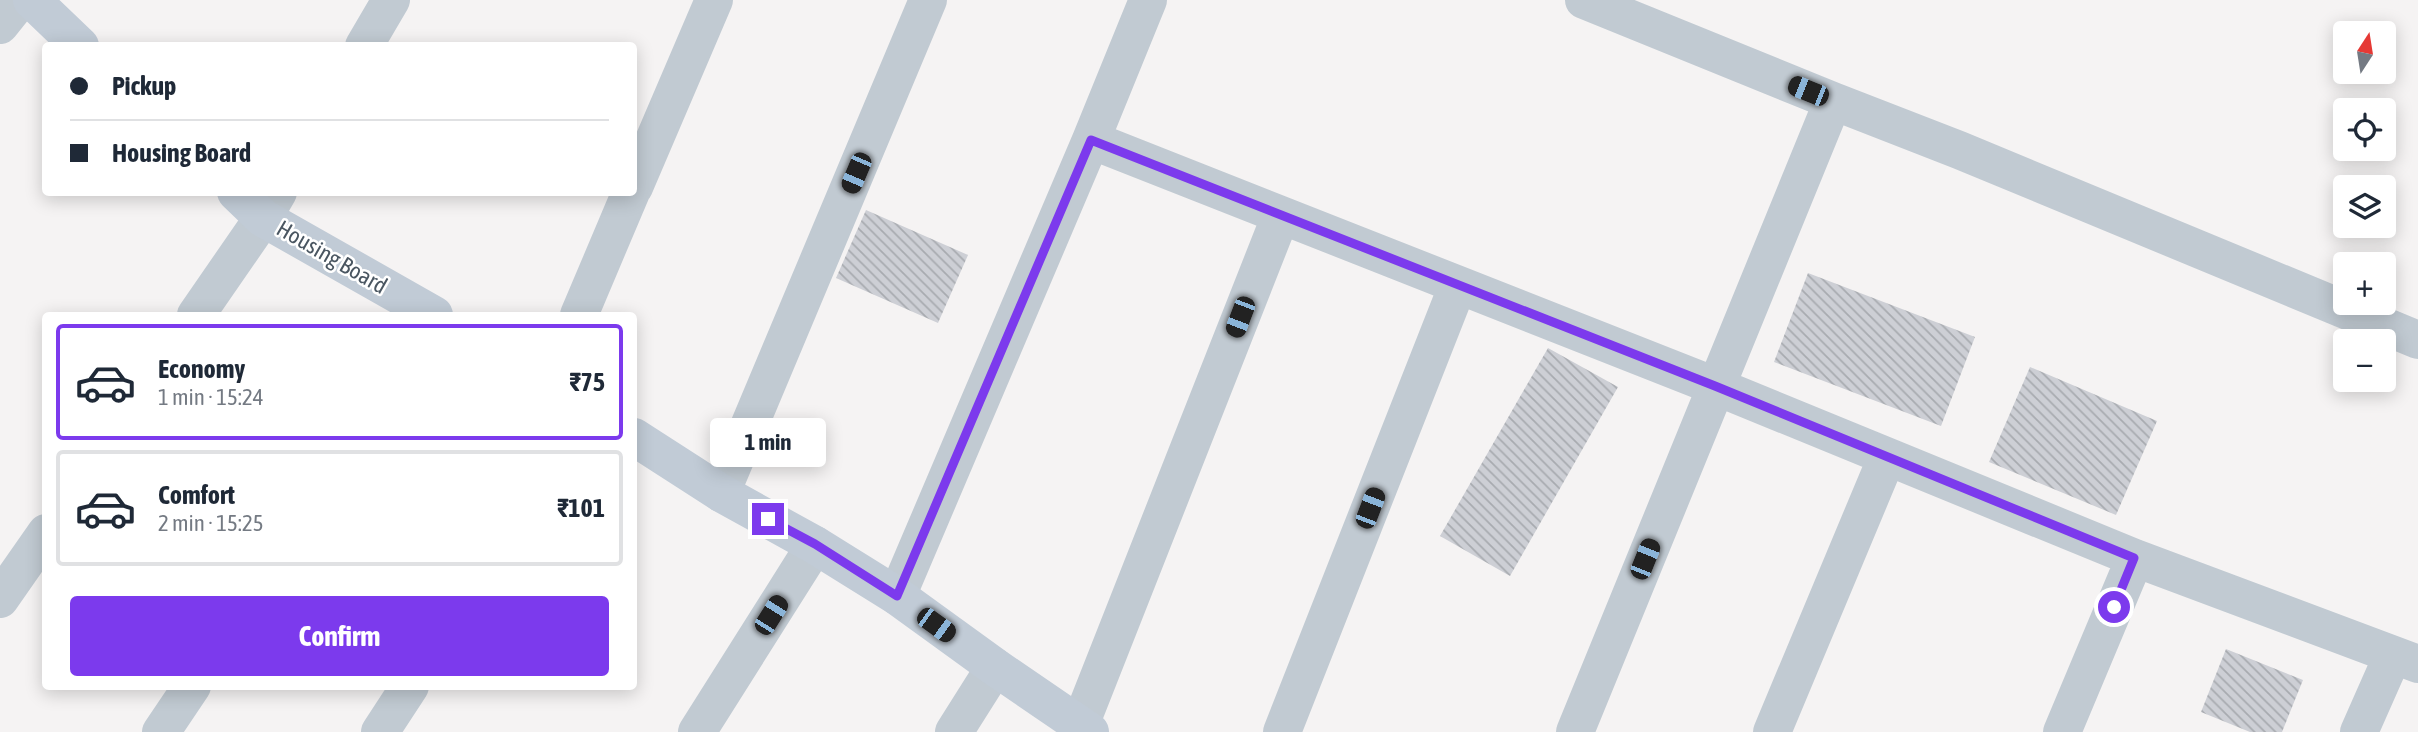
<!DOCTYPE html>
<meta charset="utf-8">
<style>
body{margin:0;font-family:"Asap Condensed",sans-serif;background:#f6f6f7;color:#1f2937;height:100vh;display:flex;flex-direction:column;font-size:26px;white-space:nowrap}
*{box-sizing:border-box;margin:0}
p{font-size:23px;color:#747a83}
.icon{flex:none;width:38px;height:38px;fill:none;stroke:currentColor;stroke-width:2;stroke-linecap:round;stroke-linejoin:round}
.map{position:relative;flex:1;overflow:hidden}
.side{position:absolute;left:42px;top:312px;width:595px;height:378px;display:flex;flex-direction:column;background:#fff;border-radius:7px;box-shadow:0 4px 18px #0003}
.side>*{flex:none}
.top-card{position:absolute;left:42px;top:42px;width:595px;height:154px;border-radius:7px;box-shadow:0 4px 18px #0003;display:grid;align-content:center;height:154px;padding:0 28px;background:#fff}
.needle{width:46px;rotate:12deg}
.controls{position:absolute;left:2333px;top:21px;display:grid;gap:14px}
.controls a{display:grid;place-items:center;width:63px;height:63px;border-radius:7px;background:#fff;box-shadow:0 4px 18px #0003;font-size:35px}
.end{position:absolute;width:32px;height:32px;margin:-16px;border:9px solid #7c3aed;background:#fff;box-shadow:0 0 0 4px #fff}
.from{border-radius:50%}
.bubble{position:absolute;height:49px;border-radius:7px;background:#fff;box-shadow:0 4px 18px #0003;font-size:23px;font-weight:700;line-height:49px;text-align:center}
.car{position:absolute;width:21px;height:42px;margin:-21px -10px;border-radius:9px;box-shadow:0 0 5px 2px #0007;background:linear-gradient(#222 24%,#8ab4d8 0 40%,#222 0 76%,#8ab4d8 0 86%,#222 0)}
.top-card b{display:flex;align-items:center;gap:24px;height:66px;font-size:26px}
.top-card b+b{border-top:2px solid #e0e1e3}
.top-card i{width:18px;height:18px;background:#1f2937}
ul{padding:12px 0 0;list-style:none}
li{display:flex;align-items:center;gap:21px;height:116px;margin:0 14px 10px;padding:0 14px;border:4px solid #e0e1e3;border-radius:7px}
li div{flex:1}
li b{display:block;font-size:26px}
li em{font-style:normal;font-weight:700}
li.selected{border-color:#7c3aed}
li>.icon{width:63px;height:63px;stroke-width:1.5}
.cta{display:flex;gap:14px;margin-top:auto;padding:14px 28px}
.cta a{flex:1;height:80px;border-radius:7px;background:#7c3aed;color:#fff;font-size:28px;font-weight:700;line-height:80px;text-align:center}
.map>svg:first-child{display:block}
</style>
<div class="map">
<svg width="2418" height="732" viewBox="0 0 2418 732">
<defs>
<pattern id="building-back-hatch" width="6" height="6" patternUnits="userSpaceOnUse" patternTransform="scale(1.75)"><rect width="6" height="6" fill="#cdcfd5"/><path d="M-1 5l2 2M0 0l6 6M5-1l2 2" fill="none" stroke="#a8abb0"/></pattern>
</defs>
<rect width="100%" height="100%" fill="#f5f3f3"/>
<path fill="url(#building-back-hatch)" d="M866 210 968 255 938 323 836 278Z
M1808 273 1975 337 1941 426 1774 362Z
M1548 348 1618 387 1510 576 1440 536Z
M2030 367 2157 421 2116 515 1989 462Z
M2226 649 2303 680 2282 732H2250L2201 712Z"/>
<g fill="none" stroke-linecap="round" stroke-linejoin="round">
<path stroke="#c1cad2" stroke-width="38" d="M1584 0 1833 101 1959 150 2418 340
M0 25 20 0
M364 46 391 0
M1091 140 1715 386 2135 558 2418 664
M634 187 714 0
M196 315 263 218 278 192
M579 315 631 192
M721 493 928 0
M897 596 1091 140 1148 0
M0 599 46 533
M1080 725 1281 215
M161 732 192 686
M380 732 410 686
M697 732 815 545
M954 732 995 667
M1282 732 1458 285
M1575 732 1833 101
M1772 732 1887 457
M2062 732 2135 558
M2359 732 2393 655"/>
<path stroke="#c1cbd6" stroke-width="38" d="M32 0 80 46
M236 192 263 218 434 315
M634 437 721 493 815 545 897 596 995 667 1090 732"/>
</g>
<g fill="none" stroke-linecap="round" stroke-linejoin="round">
<path stroke="#7c3aed" stroke-width="9" d="M768 519 815 544 897 596 1091 140 1715 386 2134 558 2114 607"/>
</g>
<g text-anchor="middle" stroke-width="5" stroke-linejoin="round" paint-order="stroke">
<g font-size="23" fill="#4a5661" stroke="#fff">
<text transform="translate(332 257) rotate(30)" y="8">Housing Board</text>
</g>
</g>
</svg>
<div class="controls">
<a><svg class="needle" viewBox="-14 -14 28 28"><path d="M0-13l5 13h-10z" fill="#e53935"/><path d="M0 13l5-13h-10z" fill="#747a83"/></svg></a>
<a><svg class="icon" aria-label="locate" viewBox="0 0 24 24"><circle cx="12" cy="12" r="6"/><path d="M12 2v4M12 18v4M2 12h4M18 12h4"/></svg></a>
<a><svg class="icon" aria-label="layers" viewBox="0 0 24 24"><path d="M12 4l9 5-9 5-9-5zM3 14l9 5 9-5"/></svg></a>
<a>+</a>
<a>−</a>
</div>
<i class="end from" style="left:2114px;top:607px"></i>
<i class="end" style="left:768px;top:519px"></i>
<div class="bubble" style="left:710px;top:418px;width:116px">1 min</div>
<i class="car" style="left:1808px;top:91px;rotate:292deg"></i>
<i class="car" style="left:856px;top:173px;rotate:203deg"></i>
<i class="car" style="left:1240px;top:317px;rotate:201deg"></i>
<i class="car" style="left:1370px;top:508px;rotate:21deg"></i>
<i class="car" style="left:1645px;top:559px;rotate:22deg"></i>
<i class="car" style="left:771px;top:615px;rotate:32deg"></i>
<i class="car" style="left:936px;top:625px;rotate:126deg"></i>
<div class="top-card">
<b><i class="from"></i>Pickup</b>
<b><i></i>Housing Board</b>
</div>
<section class="side">
<ul>
<li class="selected"><svg class="icon" aria-label="car" viewBox="0 0 24 24"><path d="M5 17H2v-5l4-1 3-4h7l3 4 3 1v5h-3M9 17h6M6 11h13"/><circle cx="7" cy="17" r="2"/><circle cx="17" cy="17" r="2"/></svg><div><b>Economy</b><p>1 min · 15:24</p></div><em>₹75</em></li>
<li><svg class="icon" aria-label="car" viewBox="0 0 24 24"><path d="M5 17H2v-5l4-1 3-4h7l3 4 3 1v5h-3M9 17h6M6 11h13"/><circle cx="7" cy="17" r="2"/><circle cx="17" cy="17" r="2"/></svg><div><b>Comfort</b><p>2 min · 15:25</p></div><em>₹101</em></li>
</ul>
<div class="cta"><a>Confirm</a></div>
</section>
</div>
